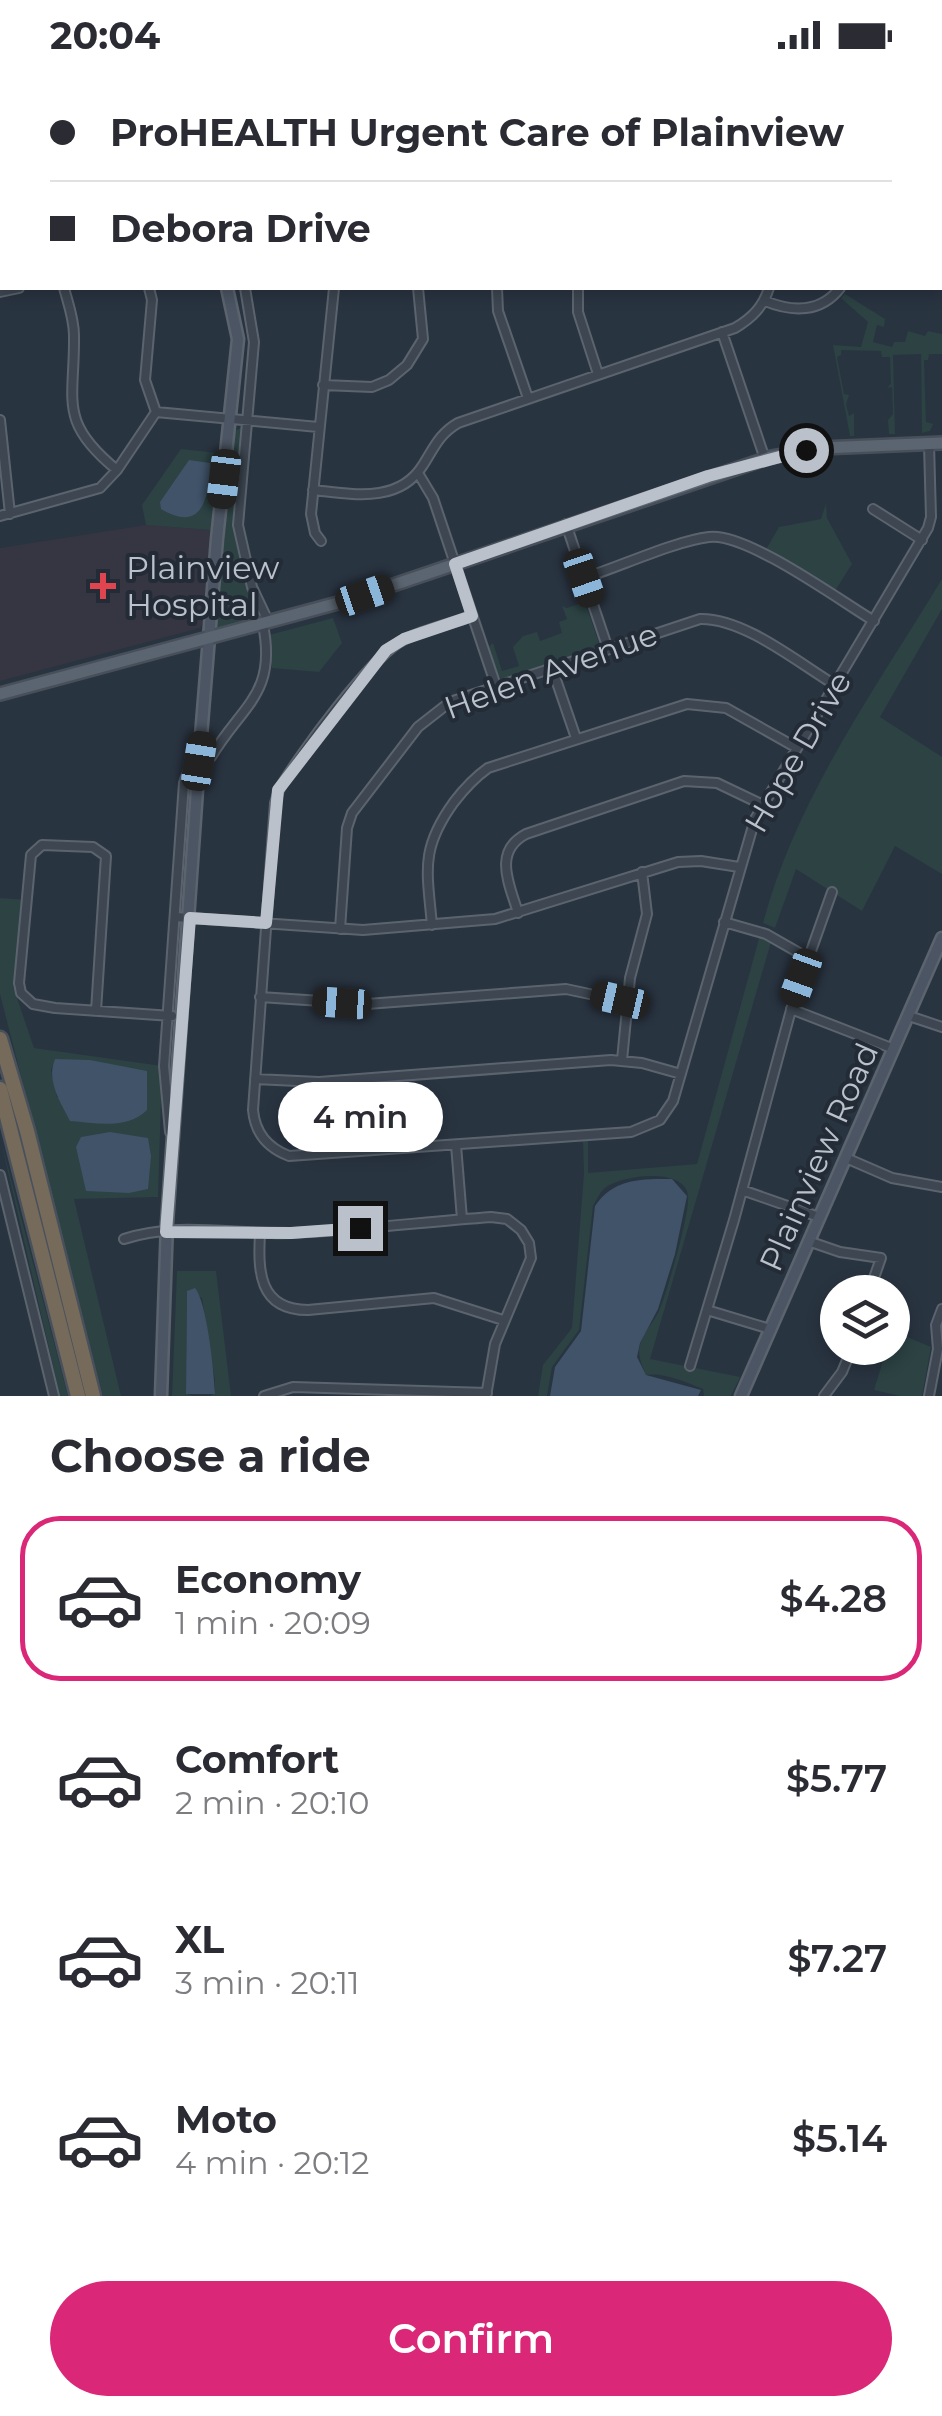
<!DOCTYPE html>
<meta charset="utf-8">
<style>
body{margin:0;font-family:Montserrat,sans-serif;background:#f2f2f3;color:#2b2b33;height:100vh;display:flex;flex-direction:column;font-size:38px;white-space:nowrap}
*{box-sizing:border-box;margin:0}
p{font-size:32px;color:#7c7c81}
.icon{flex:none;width:55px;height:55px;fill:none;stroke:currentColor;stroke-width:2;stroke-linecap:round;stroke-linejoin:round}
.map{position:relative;height:1326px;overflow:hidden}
.drawer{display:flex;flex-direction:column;background:#fff;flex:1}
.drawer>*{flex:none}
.top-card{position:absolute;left:0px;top:0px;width:942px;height:220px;box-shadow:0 5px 15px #0003;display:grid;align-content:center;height:220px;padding:0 50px;background:#fff}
.controls{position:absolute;left:820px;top:1205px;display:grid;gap:20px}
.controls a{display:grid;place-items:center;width:90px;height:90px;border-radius:50%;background:#fff;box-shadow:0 5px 15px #0003;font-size:50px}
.end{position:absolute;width:45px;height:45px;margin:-22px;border:12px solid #bac1cb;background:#111;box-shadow:0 0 0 5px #111}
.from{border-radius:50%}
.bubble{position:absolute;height:70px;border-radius:35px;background:#fff;box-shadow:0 5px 15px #0003;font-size:32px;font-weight:600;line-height:70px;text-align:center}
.car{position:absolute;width:30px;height:60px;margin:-30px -15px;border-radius:12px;box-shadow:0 0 8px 2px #0007;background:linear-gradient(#222 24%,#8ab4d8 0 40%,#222 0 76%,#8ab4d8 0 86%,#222 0)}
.top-card b{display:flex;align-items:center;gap:35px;height:95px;font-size:38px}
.top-card b+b{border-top:2px solid #e1e1e2}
.top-card i{width:25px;height:25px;background:#2b2b33}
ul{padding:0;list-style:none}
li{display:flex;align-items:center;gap:30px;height:165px;margin:0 20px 15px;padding:0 30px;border:5px solid transparent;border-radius:40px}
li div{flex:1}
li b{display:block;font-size:38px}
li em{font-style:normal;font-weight:600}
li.on{border-color:#db2777}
li>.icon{width:90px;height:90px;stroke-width:1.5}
h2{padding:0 50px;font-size:45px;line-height:120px}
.primary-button{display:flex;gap:20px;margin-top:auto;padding:20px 50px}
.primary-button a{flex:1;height:115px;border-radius:60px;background:#db2777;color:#fff;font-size:40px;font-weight:600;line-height:115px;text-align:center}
.status{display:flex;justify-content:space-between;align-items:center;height:70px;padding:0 50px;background:#fff;direction:ltr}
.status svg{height:28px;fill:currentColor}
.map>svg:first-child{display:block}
</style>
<div class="status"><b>20:04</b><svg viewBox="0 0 49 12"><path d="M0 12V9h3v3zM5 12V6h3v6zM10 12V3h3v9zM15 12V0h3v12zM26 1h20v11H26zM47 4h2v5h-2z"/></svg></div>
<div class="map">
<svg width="942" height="1326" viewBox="0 0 942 1326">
<rect width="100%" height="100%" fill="#293441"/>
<path fill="#363542" d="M146 455 211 460 203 553 200 558 0 611V478Z"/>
<path fill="#2c4243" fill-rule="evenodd" d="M845 224 885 249 884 257 877 255 873 272 892 277 894 272H905L908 261 925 266 928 261 942 264V284H929L928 290H924L926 352 933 354 930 361 922 363 921 284 893 285 895 364H889L888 350 893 344 892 317 887 318 891 314 890 287H882L881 281 841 280V285L837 287 844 324 849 325 846 334 849 346 854 343V366H850L833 275 861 277 868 252 841 228Z
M241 358 235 454 249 520 262 552 213 564 219 530 234 361Z
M181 379 217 383 211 460 146 455 142 435Z
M826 434 827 448 852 494 833 524 764 483 779 457 821 449Z
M942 509V539L880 647 942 687V804L895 776 862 841 796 799 775 858 763 853C796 728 876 618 942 509Z
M585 532 600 576 503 609 499 607 489 577 493 573 502 601 519 596 513 577 523 566 537 562 540 571 562 563 559 552 567 549 562 536 567 538Z
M333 548 342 573 319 602 272 598 269 565Z
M0 828 27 830 19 913 13 916 34 978 162 996 158 1127 74 1129 121 1326H103L0 924ZM55 989 147 1001 57 1027 51 1000Z
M760 865 771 872 650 1289 740 1307 731 1326H704L703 1319C686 1312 663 1302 646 1305 642 1295 637 1285 640 1275 643 1262 654 1252 659 1241 667 1223 690 1143 688 1126 685 1097 624 1105 606 1117 600 1122 597 1129 593 1136L579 1260 552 1297 547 1326H538L543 1295 572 1258 584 1103 583 1071H588V1103L697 1094Z
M0 1067 68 1326H60Z
M177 1201H216L231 1326H210L215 1323V1311L202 1228 187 1221 186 1323 192 1326H172Z
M893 1261 931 1277 922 1326H900L874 1320 887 1278H892Z"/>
<path fill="#405369" d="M189 390 210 393C209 427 203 464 161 439L160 432Z
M55 989 90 990 147 1001V1040C127 1060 96 1053 70 1051 60 1032 46 1010 55 989Z
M110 1062 148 1068 151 1086 148 1119 129 1123 86 1121 76 1077 81 1067Z
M672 1109 687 1126 675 1184 658 1239 640 1273 637 1287 646 1305 701 1320 698 1326H550L555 1297 581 1261 595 1136C614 1108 641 1109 672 1109Z
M195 1218C207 1232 214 1302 215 1324H186L187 1221Z"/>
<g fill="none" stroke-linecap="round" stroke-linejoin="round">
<g stroke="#5b646e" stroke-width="12">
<path id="street" d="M288 0 294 2
M677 0 681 2
M793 0 795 2
M348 2 349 0
M431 2 432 0
M561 2 571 0
M884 2 889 0
M940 177 942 178
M64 218C68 233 74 249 74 265 75 331 57 351 117 400
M149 218 152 230 145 310 156 342
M245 218 254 272 238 455 252 517 269 553
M497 218 498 241 528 328
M578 218V242L598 304
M0 222 19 218
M765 231C792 242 821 243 840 218
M722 262 765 389
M323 315 372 317 389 310 407 295 423 269 418 218
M156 342 318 357
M0 350 10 444
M418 403 433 428 496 616
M313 420C352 424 399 434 423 395 434 378 439 364 458 353L735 258C752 248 763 237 769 218
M873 439 922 470
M0 446 100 418 117 400 156 342
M566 454 608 579
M321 471 315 463 311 444 334 218
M584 508C619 497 675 471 709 467 746 462 839 530 874 551
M472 546C450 554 426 559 405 569 373 584 297 687 279 720L275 733 253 1040C255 1063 268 1078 289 1086L631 1062 660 1050 673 1031 755 749 928 458 931 447 929 374
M552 598 576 668
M518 843C510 815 492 782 526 764L684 711 717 713 763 735
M175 847 363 860 495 849 678 792 701 791 739 797
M724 852 766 864 808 888
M432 855C427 800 420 779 454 732 464 719 474 708 488 698L687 634 726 638 797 678
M340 859 347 758 352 743 418 657 450 632 700 549C744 548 797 592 835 615
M260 927 367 934 566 919 627 932
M791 939 894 979
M96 941 106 786 93 777 42 775 31 785 19 913 21 923 33 934 55 938 172 946
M909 946 942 957
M622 990 630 908 647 844 642 802
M255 1009 319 1012 611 990 642 993 681 1004
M170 1062 164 996 184 713C188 698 196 692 211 687 242 635 277 624 263 555
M456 1075 462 1149
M846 1088 892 1108 942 1117
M0 1105 54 1326
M742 1120 819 1147
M260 1163C258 1200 258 1240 308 1240L434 1228 503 1250
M124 1169C177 1151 236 1165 292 1163 358 1160 424 1152 491 1147L507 1149 521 1160 529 1173 531 1188 495 1274 486 1326
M808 1171 840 1182 881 1188 869 1222
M707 1240 770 1259
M690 1296 734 1150 794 929 832 822
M264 1326 293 1317 487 1323
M824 1326 842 1302 852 1278
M929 1326 938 1279 936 1255 942 1239"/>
</g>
<g stroke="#5b646e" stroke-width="15">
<path id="secondary" d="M180 0V2
M862 0 863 2
M940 109 942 111
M161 1326 167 1153 199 691 217 469 238 269 227 218
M741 1326 942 868"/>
</g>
<g stroke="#474f5a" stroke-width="16">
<path id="primary" d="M0 624 349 530 771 387 821 378 942 373"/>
</g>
<g stroke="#48515b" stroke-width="19">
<path id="highway" d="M0 969 27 1061 93 1326
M0 1019 78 1326"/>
</g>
<use href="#street" stroke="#3d4651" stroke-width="8"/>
<use href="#secondary" stroke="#4b5563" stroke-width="10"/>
<use href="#primary" stroke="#5b6571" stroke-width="11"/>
<use href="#highway" stroke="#766a5b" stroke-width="14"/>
</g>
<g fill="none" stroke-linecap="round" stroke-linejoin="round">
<path stroke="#bac1cb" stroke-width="12" d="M360 1158 291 1163 166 1162 190 848 266 853 278 720 386 580 404 569 472 546 455 494 708 406 806 380"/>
</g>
<path fill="#e0444e" stroke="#222b36" stroke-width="4" d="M98 501h10v10h10v10h-10v10h-10v-10h-10v-10h10z"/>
<g text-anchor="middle" stroke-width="8" stroke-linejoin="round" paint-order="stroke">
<g font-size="32" fill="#bac1cb" stroke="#222b36" text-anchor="start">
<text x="126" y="509">Plainview<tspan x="126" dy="37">Hospital</tspan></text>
</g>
<g font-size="32" fill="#bac1cb" stroke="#222b36">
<text transform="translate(551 601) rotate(-20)" y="11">Helen Avenue</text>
<text transform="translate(798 682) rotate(-60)" y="11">Hope Drive</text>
<text transform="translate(819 1087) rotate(-66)" y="11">Plainview Road</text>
</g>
</g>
</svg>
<div class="controls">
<a><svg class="icon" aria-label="layers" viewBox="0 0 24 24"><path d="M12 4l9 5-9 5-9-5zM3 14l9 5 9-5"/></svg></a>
</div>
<i class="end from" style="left:806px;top:380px"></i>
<i class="end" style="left:360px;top:1158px"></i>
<div class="bubble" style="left:278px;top:1012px;width:165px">4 min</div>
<i class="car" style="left:224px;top:409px;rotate:187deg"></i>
<i class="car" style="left:584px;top:508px;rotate:161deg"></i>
<i class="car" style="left:365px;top:525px;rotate:71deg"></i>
<i class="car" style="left:199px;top:691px;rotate:9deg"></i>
<i class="car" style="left:801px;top:908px;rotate:200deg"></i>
<i class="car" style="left:620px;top:930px;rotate:283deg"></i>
<i class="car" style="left:342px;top:933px;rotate:274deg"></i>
<div class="top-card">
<b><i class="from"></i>ProHEALTH Urgent Care of Plainview</b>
<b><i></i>Debora Drive</b>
</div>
</div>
<section class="drawer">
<h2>Choose a ride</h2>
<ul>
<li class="on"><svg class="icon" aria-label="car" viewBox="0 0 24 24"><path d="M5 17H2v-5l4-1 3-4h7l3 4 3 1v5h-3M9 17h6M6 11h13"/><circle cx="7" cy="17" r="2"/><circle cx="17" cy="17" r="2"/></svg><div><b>Economy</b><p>1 min · 20:09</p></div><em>$4.28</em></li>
<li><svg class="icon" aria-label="car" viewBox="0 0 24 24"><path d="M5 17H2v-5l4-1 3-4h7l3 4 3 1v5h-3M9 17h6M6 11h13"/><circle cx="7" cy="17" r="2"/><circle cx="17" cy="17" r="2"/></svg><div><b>Comfort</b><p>2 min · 20:10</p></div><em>$5.77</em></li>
<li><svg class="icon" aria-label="car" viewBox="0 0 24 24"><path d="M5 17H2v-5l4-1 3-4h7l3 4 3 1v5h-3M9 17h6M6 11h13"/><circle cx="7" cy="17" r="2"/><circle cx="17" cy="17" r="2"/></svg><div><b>XL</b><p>3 min · 20:11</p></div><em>$7.27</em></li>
<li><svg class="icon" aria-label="car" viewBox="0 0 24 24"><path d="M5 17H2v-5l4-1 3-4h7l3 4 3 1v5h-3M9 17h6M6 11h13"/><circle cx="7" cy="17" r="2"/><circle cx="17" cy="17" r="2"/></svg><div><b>Moto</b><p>4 min · 20:12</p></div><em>$5.14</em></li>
</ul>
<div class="primary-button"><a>Confirm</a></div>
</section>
